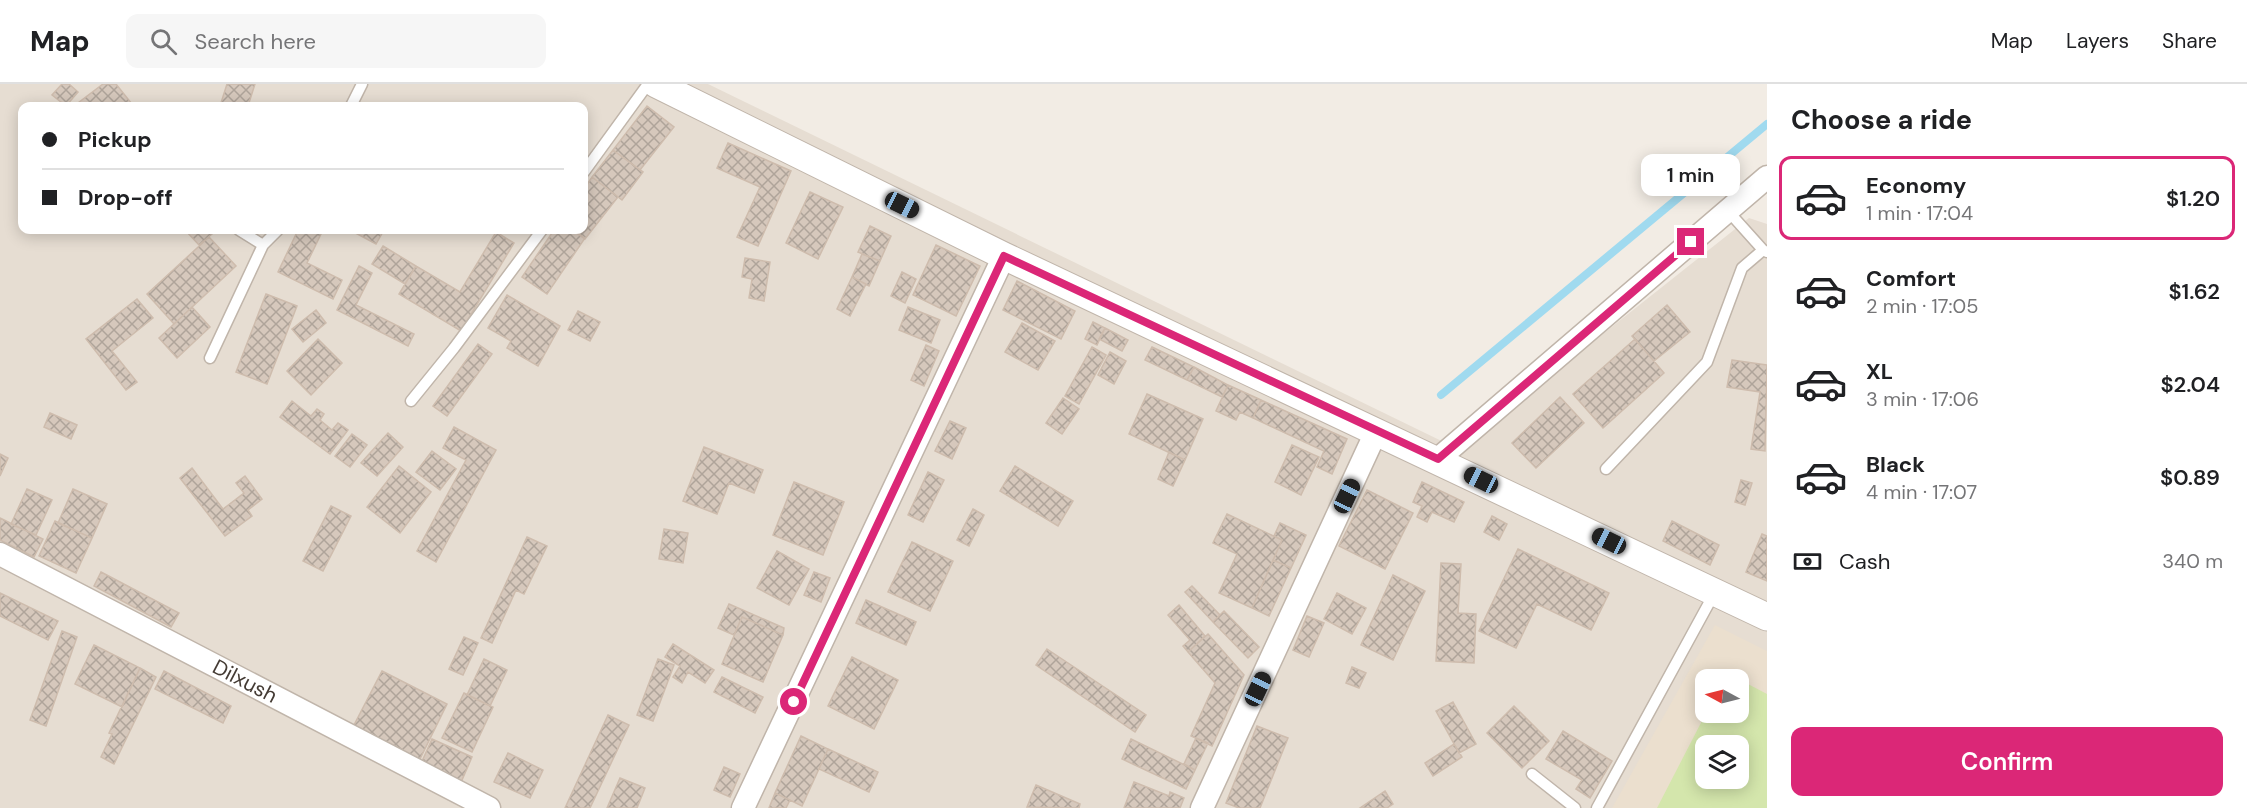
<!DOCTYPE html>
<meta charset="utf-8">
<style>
body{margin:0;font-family:"DM Sans",sans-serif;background:#f6f6f6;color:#202124;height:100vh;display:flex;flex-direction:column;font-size:22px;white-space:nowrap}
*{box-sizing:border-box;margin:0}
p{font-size:20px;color:#757577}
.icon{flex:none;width:33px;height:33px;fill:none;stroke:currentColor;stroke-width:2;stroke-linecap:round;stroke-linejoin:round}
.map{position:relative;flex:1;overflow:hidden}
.details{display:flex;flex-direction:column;background:#fff;width:480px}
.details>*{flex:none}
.top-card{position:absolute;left:18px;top:18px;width:570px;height:132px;border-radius:12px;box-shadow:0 3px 15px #0003;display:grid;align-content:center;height:132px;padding:0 24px;background:#fff}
.needle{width:39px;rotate:277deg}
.tools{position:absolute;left:1695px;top:585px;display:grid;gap:12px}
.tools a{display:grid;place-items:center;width:54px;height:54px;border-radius:12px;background:#fff;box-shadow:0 3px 15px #0003;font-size:30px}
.end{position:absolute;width:27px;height:27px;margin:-14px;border:8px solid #db2777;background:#fff;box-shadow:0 0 0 3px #fff}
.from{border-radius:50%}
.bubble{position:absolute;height:42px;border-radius:12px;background:#fff;box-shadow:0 3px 15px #0003;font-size:20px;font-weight:600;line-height:42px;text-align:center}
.car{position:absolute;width:18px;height:36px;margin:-18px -9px;border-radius:8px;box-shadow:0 0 4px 2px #0007;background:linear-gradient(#222 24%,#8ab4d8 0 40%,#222 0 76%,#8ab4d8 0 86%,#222 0)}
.top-card b{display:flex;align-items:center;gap:21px;height:57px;font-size:22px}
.top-card b+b{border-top:2px solid #e0e0e0}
.top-card i{width:15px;height:15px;background:#202124}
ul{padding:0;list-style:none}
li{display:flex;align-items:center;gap:18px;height:84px;margin:0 12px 9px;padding:0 12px;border:3px solid transparent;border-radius:12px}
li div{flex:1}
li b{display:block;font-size:22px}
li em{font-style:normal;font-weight:600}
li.current{border-color:#db2777}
li>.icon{width:54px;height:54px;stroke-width:1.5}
h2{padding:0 24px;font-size:27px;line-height:72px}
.pay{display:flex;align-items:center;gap:15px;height:66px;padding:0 24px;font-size:22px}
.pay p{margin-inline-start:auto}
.primary-button{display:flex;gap:12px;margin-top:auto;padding:12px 24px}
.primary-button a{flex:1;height:69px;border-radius:12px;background:#db2777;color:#fff;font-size:24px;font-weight:600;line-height:69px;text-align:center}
header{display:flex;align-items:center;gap:36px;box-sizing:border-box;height:84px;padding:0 30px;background:#fff;border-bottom:2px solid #e0e0e0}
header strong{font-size:28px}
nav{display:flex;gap:33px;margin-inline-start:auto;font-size:21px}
.search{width:420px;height:54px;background:#f6f6f6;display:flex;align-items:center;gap:15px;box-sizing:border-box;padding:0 21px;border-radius:12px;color:#757577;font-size:22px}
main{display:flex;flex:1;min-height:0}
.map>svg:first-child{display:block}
</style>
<header>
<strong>Map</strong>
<div class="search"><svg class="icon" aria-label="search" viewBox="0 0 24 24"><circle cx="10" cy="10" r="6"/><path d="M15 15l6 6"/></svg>Search here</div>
<nav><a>Map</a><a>Layers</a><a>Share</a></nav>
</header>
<main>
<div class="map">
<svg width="1767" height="724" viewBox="0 0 1767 724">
<defs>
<pattern id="building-cross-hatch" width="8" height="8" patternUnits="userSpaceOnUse" patternTransform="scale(1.5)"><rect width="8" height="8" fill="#d6c8bc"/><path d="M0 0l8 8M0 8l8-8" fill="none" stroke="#afa49a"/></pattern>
</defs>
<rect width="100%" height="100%" fill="#f2ece4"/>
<path fill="#e6ddd2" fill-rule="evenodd" d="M0 0H708L1458 365 1749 134 1767 140V724H0ZM22 22H584V146H22ZM1706 596H1738V628H1706ZM1706 662H1738V694H1706Z"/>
<path fill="#ebdfce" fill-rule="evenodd" d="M1715 541 1767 567V724H1612ZM1706 596H1738V628H1706ZM1706 662H1738V694H1706Z"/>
<path fill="#d4e6ac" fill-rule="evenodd" d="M1727 589 1767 610V724H1657L1706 629 1738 628V596L1724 595ZM1706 662H1738V694H1706Z"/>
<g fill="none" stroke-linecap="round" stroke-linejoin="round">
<path stroke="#a0daef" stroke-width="8" d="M1441 311 1767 40"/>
</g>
<path fill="url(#building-cross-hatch)" stroke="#cebcad" stroke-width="1.5" d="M62 0H69L78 8 66 22 52 11Z
M103 0H116L132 20 129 22H74Z
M227 0H255L248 22H220Z
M647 22 674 43 640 86 613 66Z
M728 59 791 87 758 162 737 153 760 103 717 84Z
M613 66 643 88 622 116 592 93Z
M592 93 618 113 585 155 572 146H584V105Z
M810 108 843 123 818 175 786 159Z
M870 142 891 152 880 177 858 168Z
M185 146H208L212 150 199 161Z
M298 146 322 148 307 179 342 196 333 215 278 188Z
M350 146H384L376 160Z
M554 146H572L585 154 547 210 522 193Z
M496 148 514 159 461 247 399 210 416 182 460 208Z
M209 153 236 182 174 240 147 210Z
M936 161 980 182 956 232 913 211Z
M383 162 416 182 405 200 372 180Z
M862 170 880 177 869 202 852 193Z
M745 174 770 178 764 217 749 214 752 195 742 193Z
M359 182 372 189 356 221 414 250 408 262 337 226Z
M902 188 916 195 905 219 891 212Z
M852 193 866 200 850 232 837 225Z
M1017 197 1075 227 1061 255 1003 226Z
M266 210 297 222 267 300 236 288Z
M507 211 560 242 538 282 507 264 511 257 488 244Z
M137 215 153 234 112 267 137 298 126 306 86 255Z
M1667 221 1690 248 1654 277 1632 252Z
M192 223 210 243 177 274 159 254Z
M908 223 940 236 931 259 899 246Z
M316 226 326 239 303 258 292 245Z
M578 227 600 238 590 257 568 246Z
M1093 238 1105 244 1097 261 1085 255Z
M1022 239 1055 257 1038 286 1005 268Z
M1105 244 1128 256 1122 267 1099 255Z
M318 255 342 279 311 311 287 287Z
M1635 255 1664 289 1603 344 1573 310Z
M478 260 492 270 447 332 433 322Z
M926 261 939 267 924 302 911 296Z
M1092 263 1106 271 1079 320 1065 312Z
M1152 263 1194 283 1187 296 1145 276Z
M1110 268 1126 277 1114 300 1098 291Z
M1732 276 1767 281 1765 367 1751 365 1760 308 1727 303Z
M1194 283 1228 301 1222 313 1187 296Z
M1228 301 1261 316 1253 334 1240 328 1236 336 1216 327Z
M1147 310 1203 335 1185 376 1129 350Z
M1560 313 1584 339 1536 384 1512 359Z
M1063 314 1079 325 1062 350 1046 339Z
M1261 316 1347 355 1332 390 1317 383 1324 367 1253 334Z
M292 317 311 332 317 325 324 330 320 336 332 346 338 339 348 346 330 370 280 333Z
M50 329 77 341 71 355 44 343Z
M950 337 966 344 952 375 935 367Z
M454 343 496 366 436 478 417 467 466 376 443 364Z
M388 349 403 363 377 392 361 379Z
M352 350 367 361 350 383 335 372Z
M1292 361 1319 373 1301 411 1275 398Z
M704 363 763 386 754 409 729 399 717 430 683 417Z
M432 367 456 385 440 406 416 388Z
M1169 368 1185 376 1173 402 1158 395Z
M0 370 8 374 0 392Z
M399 382 431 408 400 449 367 423Z
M1015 382 1073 417 1058 442 1000 407Z
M192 384 223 425 244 409 236 399 245 392 262 415 248 426 252 432 225 452 180 394Z
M928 388 944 396 923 438 908 431Z
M1741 396 1752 399 1745 421 1735 418Z
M794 398 844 418 823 471 773 451Z
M1422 398 1464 418 1454 438 1432 428 1427 438 1417 433 1422 422 1413 418Z
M27 405 52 416 36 451 11 440Z
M73 405 107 420 92 454 58 439Z
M1367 406 1413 429 1385 485 1339 462Z
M331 422 351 432 323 487 303 477Z
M973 425 984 431 969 462 957 456Z
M1227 430 1282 456 1252 524 1219 509 1237 470 1213 459Z
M1492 432 1507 440 1499 456 1484 448Z
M0 434 43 455 34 473 0 456Z
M55 437 92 454 76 489 39 472Z
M1672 437 1719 461 1710 481 1663 457Z
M1280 439 1306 451 1291 484 1273 476 1282 456 1274 452Z
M664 445 688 449 683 479 659 475Z
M1762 450 1767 452V497L1746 488Z
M527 453 547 462 524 510 516 506 492 559 481 554Z
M912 458 953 477 930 527 888 508Z
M1518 465 1609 509 1591 546 1537 520 1516 564 1479 547Z
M777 467 809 485 789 521 757 504Z
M1273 476 1291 484 1269 532 1252 524Z
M1441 479 1461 480 1458 529 1476 530 1474 579 1436 577Z
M101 488 179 529 171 543 94 502Z
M814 488 830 494 821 518 804 511Z
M1393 491 1425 507 1393 576 1361 561Z
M1192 502 1220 531 1213 538 1185 508Z
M0 509 58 537 48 556 0 532Z
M1337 509 1366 524 1352 550 1324 535Z
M866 516 916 538 906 561 856 539Z
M729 520 784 544 783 551 742 533 734 551 718 544Z
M1179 521 1205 552 1188 568 1183 562 1190 556 1168 531Z
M1224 527 1259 563 1248 574 1213 538Z
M1307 532 1324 539 1309 573 1293 566Z
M742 533 783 551 763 598 722 580Z
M62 547 77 553 46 642 30 636Z
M1208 550 1244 591 1212 662 1191 652 1215 599 1188 568Z
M464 553 478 559 463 591 449 585Z
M673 560 714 586 705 599 688 588 682 599 673 593 680 582 665 573Z
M94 561 140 584 122 623 75 600Z
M1047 565 1146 631 1135 648 1036 581Z
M852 573 898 596 874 645 828 622Z
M484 575 507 586 490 622 467 611Z
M658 575 674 581 653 637 637 631Z
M1352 583 1366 589 1359 604 1346 599Z
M140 584 156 593 114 680 101 673 112 650 109 649Z
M164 587 231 622 223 639 155 605Z
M382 587 447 620 419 677 353 643Z
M722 593 763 613 755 629 714 608Z
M464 609 493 623 472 668 442 654Z
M1453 618 1476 660 1459 669 1436 627Z
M1514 622 1549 657 1522 684 1487 649Z
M608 631 629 641 590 724H565Z
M1257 642 1288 654 1260 724H1239L1226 719Z
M1563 647 1612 677 1590 714 1576 705 1582 696 1546 675Z
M801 652 828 665 802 722 775 709Z
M1196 654 1208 659 1195 686 1184 680Z
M432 655 472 673 459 703 419 684Z
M1131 655 1195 686 1186 705 1122 675Z
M1454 660 1462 673 1433 692 1425 679Z
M828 665 878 688 869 708 819 685Z
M508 669 543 686 530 714 494 698Z
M724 683 740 690 730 713 714 706Z
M620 694 645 704 637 724H607Z
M1134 698 1169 712 1170 708 1184 714 1180 724H1124Z
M1036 701 1080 720 1079 724 1027 723Z
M1385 707 1393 720 1387 724H1360Z
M775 709 790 716 786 724H769Z"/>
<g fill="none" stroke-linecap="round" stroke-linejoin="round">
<g stroke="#c0b5aa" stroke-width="13">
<path id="service" d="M351 22 362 0
M584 88 648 0
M1728 127 1763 166
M239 146 263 161
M210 274 263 161 278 146
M411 317 454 264 542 146
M1606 385 1707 278 1742 184 1763 166 1767 168
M1532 690 1575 724
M1597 724 1715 508"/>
</g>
<g stroke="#c0b5aa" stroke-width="25">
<g id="minor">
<path d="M1438 375 1767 93"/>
<path id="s1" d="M0 470 489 724"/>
<path d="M743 724 1004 172"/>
<path d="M1202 724 1376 348"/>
</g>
</g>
<g stroke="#c0b5aa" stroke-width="29">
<path id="tertiary" d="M656 0 1004 172 1767 533"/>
</g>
<use href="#service" stroke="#fff" stroke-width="10"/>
<use href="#minor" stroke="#fff" stroke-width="22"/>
<use href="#tertiary" stroke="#fff" stroke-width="27"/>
</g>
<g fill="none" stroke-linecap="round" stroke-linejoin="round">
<path stroke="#db2777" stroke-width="8" d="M794 618 1004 172 1438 375 1691 158"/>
</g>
<g text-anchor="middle" stroke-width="4.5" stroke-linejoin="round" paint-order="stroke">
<g font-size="21" fill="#443b34" stroke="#fff">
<text dy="7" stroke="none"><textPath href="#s1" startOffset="276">Dilxush</textPath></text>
</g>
</g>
</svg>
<div class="tools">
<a><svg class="needle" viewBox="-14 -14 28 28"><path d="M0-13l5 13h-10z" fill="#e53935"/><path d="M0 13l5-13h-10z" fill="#757577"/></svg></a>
<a><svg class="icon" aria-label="layers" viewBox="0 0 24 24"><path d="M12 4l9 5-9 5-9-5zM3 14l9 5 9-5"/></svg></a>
</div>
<i class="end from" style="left:794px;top:618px"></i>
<i class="end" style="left:1691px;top:158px"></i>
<div class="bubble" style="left:1641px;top:70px;width:99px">1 min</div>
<i class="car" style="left:902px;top:121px;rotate:116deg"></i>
<i class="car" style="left:1481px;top:396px;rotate:296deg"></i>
<i class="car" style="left:1347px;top:412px;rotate:25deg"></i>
<i class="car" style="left:1609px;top:457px;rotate:296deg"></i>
<i class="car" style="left:1258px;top:605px;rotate:25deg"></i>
<div class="top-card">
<b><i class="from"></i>Pickup</b>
<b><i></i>Drop-off</b>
</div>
</div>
<section class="details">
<h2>Choose a ride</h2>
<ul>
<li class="current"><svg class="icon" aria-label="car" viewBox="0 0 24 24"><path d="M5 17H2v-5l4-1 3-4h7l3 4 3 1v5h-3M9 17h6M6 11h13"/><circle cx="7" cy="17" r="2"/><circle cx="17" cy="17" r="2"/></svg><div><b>Economy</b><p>1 min · 17:04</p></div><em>$1.20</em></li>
<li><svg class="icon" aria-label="car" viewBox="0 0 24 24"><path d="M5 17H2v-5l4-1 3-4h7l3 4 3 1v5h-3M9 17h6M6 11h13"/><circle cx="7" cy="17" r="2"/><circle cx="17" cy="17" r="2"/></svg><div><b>Comfort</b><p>2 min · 17:05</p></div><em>$1.62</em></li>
<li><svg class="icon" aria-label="car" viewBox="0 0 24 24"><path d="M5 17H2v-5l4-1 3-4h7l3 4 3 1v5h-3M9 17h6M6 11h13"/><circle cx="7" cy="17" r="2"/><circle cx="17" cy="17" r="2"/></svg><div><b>XL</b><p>3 min · 17:06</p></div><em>$2.04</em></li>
<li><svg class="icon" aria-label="car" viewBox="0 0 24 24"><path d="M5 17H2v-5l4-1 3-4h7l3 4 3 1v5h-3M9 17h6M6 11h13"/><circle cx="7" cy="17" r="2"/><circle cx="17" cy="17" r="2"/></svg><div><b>Black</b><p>4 min · 17:07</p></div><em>$0.89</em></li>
</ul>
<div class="pay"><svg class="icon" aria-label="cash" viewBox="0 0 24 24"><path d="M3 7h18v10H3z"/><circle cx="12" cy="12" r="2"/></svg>Cash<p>340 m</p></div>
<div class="primary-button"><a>Confirm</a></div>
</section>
</main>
